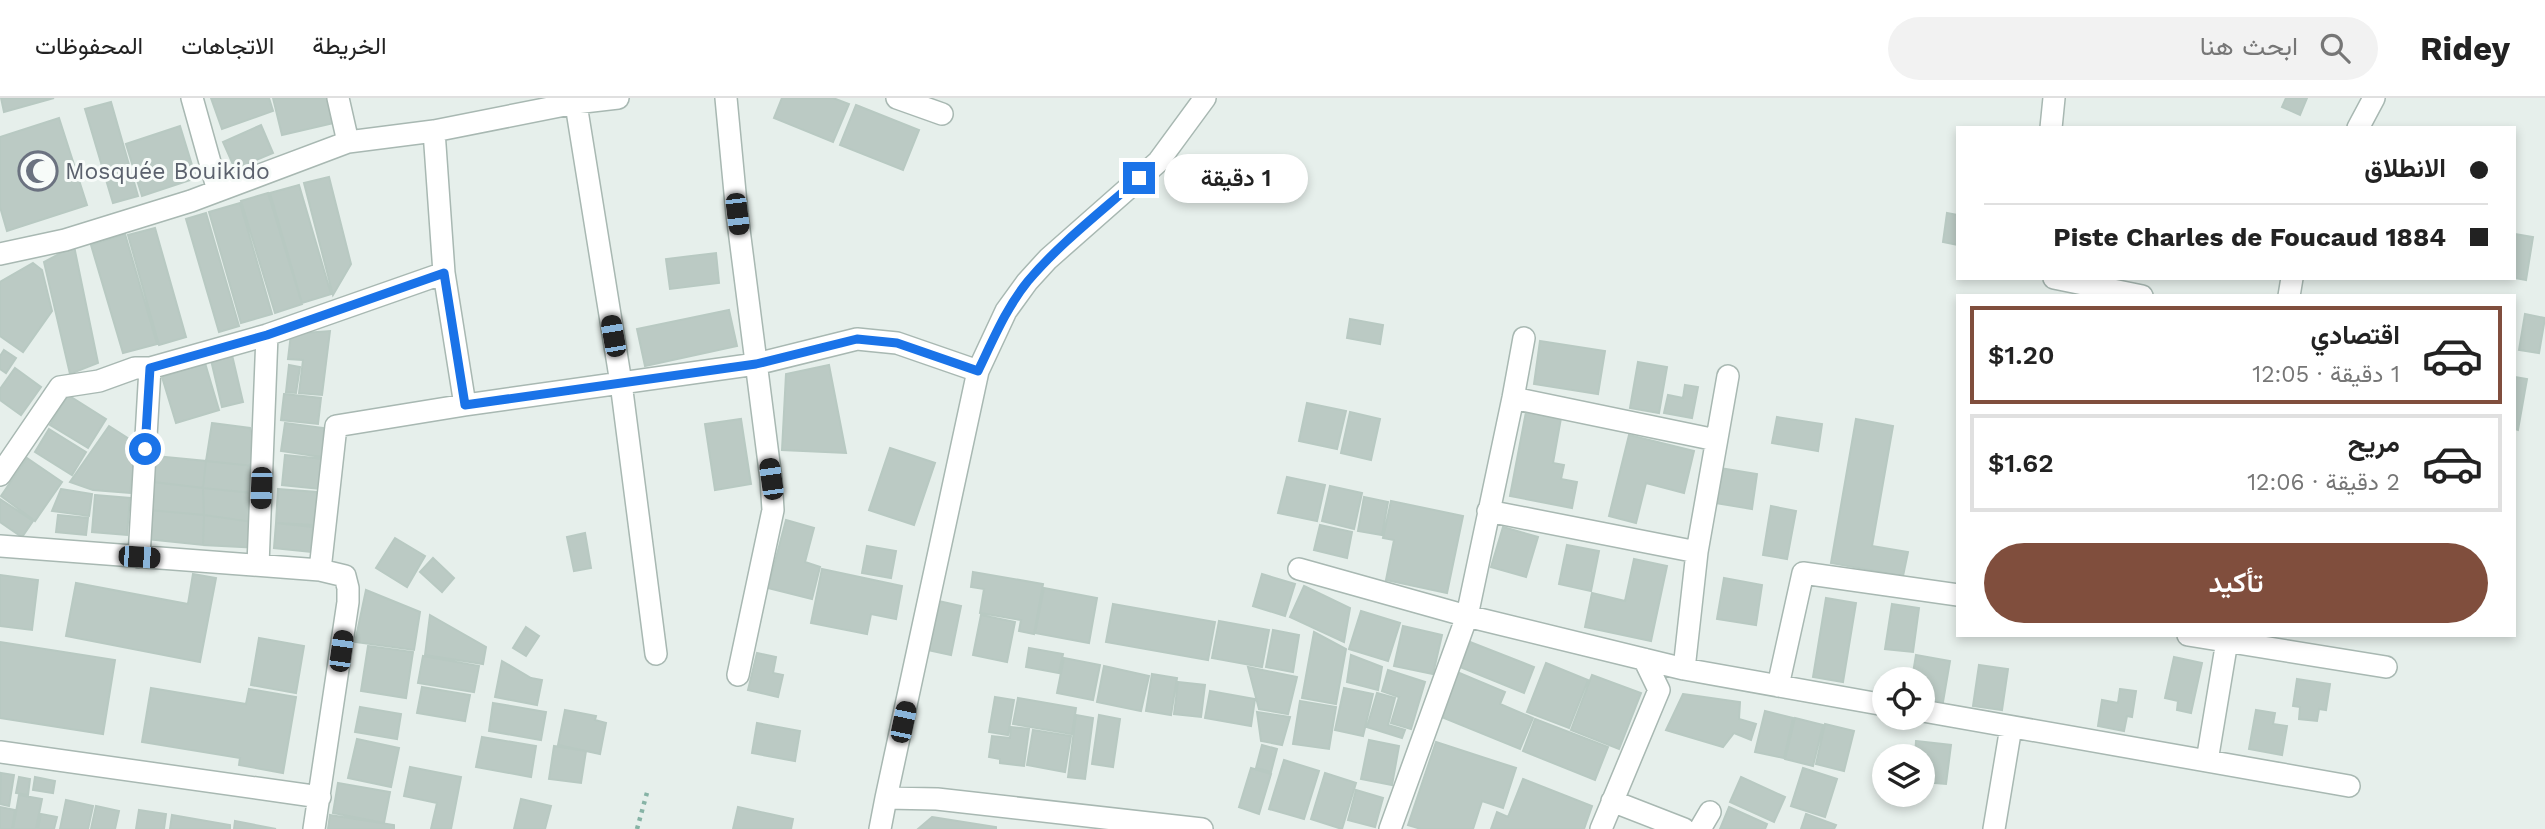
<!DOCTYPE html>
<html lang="ar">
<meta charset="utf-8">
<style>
body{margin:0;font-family:"Work Sans",Vazirmatn,sans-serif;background:#f2f2f2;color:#222;direction:rtl;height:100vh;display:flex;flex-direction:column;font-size:26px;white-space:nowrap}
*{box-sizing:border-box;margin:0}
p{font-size:23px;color:#767676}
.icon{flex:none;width:38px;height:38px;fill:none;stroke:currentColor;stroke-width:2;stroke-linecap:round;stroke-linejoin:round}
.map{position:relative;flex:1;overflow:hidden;direction:ltr}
.drawer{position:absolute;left:1956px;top:196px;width:560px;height:343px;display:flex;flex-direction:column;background:#fff;border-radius:0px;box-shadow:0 4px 10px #0003;direction:rtl}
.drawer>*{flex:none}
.banner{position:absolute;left:1956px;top:28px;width:560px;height:154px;border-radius:0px;box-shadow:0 4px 10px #0003;direction:rtl;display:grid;align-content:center;height:154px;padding:0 28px;background:#fff}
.fabs{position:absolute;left:1872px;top:569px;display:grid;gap:14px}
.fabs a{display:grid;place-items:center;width:63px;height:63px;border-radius:50%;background:#fff;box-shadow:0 4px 10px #0003;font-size:35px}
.end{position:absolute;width:32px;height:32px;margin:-16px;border:9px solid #1a73e8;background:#fff;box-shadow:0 0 0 4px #fff}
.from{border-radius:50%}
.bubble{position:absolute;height:49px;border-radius:24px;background:#fff;box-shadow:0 4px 10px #0003;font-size:23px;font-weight:600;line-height:49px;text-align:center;direction:rtl}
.car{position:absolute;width:21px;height:42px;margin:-21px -10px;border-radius:9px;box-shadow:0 0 5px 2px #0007;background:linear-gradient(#222 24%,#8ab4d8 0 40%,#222 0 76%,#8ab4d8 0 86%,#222 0)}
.banner b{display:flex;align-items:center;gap:24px;height:66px;font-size:26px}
.banner b+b{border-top:2px solid #e0e0e0}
.banner i{width:18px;height:18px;background:#222}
ul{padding:12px 0 0;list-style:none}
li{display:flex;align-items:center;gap:21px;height:98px;margin:0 14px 10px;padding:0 14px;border:4px solid #e0e0e0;border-radius:0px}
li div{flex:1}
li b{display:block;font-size:26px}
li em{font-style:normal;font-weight:600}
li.current{border-color:#804e3d}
li>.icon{width:63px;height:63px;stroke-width:1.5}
.button{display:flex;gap:14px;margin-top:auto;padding:14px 28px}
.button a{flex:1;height:80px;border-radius:42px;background:#804e3d;color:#fff;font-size:28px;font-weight:600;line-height:80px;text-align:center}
header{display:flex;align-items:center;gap:42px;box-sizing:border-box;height:98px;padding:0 35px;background:#fff;border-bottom:2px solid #e0e0e0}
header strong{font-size:33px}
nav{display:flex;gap:38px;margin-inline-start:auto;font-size:24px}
.search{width:490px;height:63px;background:#f2f2f2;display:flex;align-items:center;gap:18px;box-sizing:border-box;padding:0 24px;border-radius:38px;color:#767676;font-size:26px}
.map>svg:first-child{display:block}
</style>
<header>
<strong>Ridey</strong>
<div class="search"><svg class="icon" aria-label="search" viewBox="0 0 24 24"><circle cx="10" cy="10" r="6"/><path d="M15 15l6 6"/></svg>ابحث هنا</div>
<nav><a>الخريطة</a><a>الاتجاهات</a><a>المحفوظات</a></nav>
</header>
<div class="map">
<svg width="2545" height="731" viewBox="0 0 2545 731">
<rect width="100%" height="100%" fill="#e6efeb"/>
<path fill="#bbcac4" stroke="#b8c9c2" stroke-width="2" d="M1 0H54L4 14Z
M211 0H269L273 13 222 31Z
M273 0H333L338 24 282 37Z
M782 0H833L849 6 833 44 774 20Z
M2286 0H2307L2300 17 2282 9Z
M111 4 138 98 113 105 85 11Z
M856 7 919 32 903 72 840 47Z
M59 20 87 107 7 133 0 109V39Z
M261 27 273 55 235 71 223 44Z
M180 28 196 80 142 98 126 46Z
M329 79 351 166 333 197 304 85Z
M299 87 331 196 302 205 270 95Z
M268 95 302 206 275 215 241 103Z
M240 105 272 216 241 225 209 114Z
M206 115 239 228 219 234 186 121Z
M1947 115 1958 117V147L1943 144Z
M155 130 186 239 159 247 128 137Z
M125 136 157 246 123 255 91 147Z
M2515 136 2533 139 2526 182 2515 180Z
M74 148 98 265 70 276 44 164Z
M716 155 719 185 670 191 666 161Z
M33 165 42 172 52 213 23 254 0 238V184Z
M729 212 737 248 645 268 637 231Z
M2525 216 2545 220 2539 255 2519 252Z
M1350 221 1383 227 1380 246 1347 240Z
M330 233 322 297 299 295 303 262 288 261 291 236Z
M1540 243 1605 253 1598 296 1534 286Z
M4 252 16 260 6 275 0 271V258Z
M232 257 243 304 222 309 211 262Z
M1638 264 1667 269 1659 315 1630 310Z
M205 265 219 312 176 325 162 279Z
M289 267 300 269 296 295 286 294Z
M829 267 846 355 782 352 786 276Z
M15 270 41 289 21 317 0 302V291Z
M2515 279 2527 281 2518 332 2515 331Z
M1685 287 1698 289 1692 320 1664 315 1668 297 1683 300Z
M284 296 321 300 318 326 281 322Z
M68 297 106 321 88 350 50 327Z
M1307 305 1346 313 1337 351 1299 343Z
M1350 314 1380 321 1371 362 1341 355Z
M1526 314 1561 320 1553 365 1564 367 1561 381 1577 384 1572 410 1510 398Z
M1777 319 1822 326 1818 353 1772 345Z
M741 321 751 386 715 392 705 326Z
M1856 321 1893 328 1872 448 1908 454 1903 478 1831 465Z
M212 325 250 330 262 369 206 363Z
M285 325 324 330 322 359 281 353Z
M109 328 137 346 130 395 93 392 70 384Z
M49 331 86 354 72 377 35 354Z
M1629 337 1694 353 1684 395 1646 385 1636 425 1609 418Z
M890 350 935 365 914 427 869 412Z
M285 357 323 361 320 391 282 387Z
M155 358 206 363 203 390 153 384Z
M27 360 62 384 35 423 1 398Z
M206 363 262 369 253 395 203 390Z
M1720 370 1757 376 1752 411 1715 405Z
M1287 379 1325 387 1317 423 1278 415Z
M153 384 203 390 204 417 149 412Z
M1330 388 1362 395 1354 431 1322 423Z
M203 390 253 395 260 425 204 417Z
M61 391 92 396 89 418 52 413Z
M278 391 317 394 314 427 276 425Z
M95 397 130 400 127 437 92 434Z
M1364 399 1388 404 1382 437 1358 433Z
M0 401 33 423 22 439 0 424Z
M1391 403 1463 418 1447 495 1386 482 1394 442 1383 440Z
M1771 408 1796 413 1787 461 1763 457Z
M149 412 204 417 203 447 147 441Z
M58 417 88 420 86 437 56 434Z
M204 417 260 425 259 450 203 447Z
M786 422 814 430 805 464 820 469 812 501 768 490Z
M276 425 313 429 311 454 274 450Z
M1320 427 1352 434 1347 460 1314 452Z
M1503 429 1538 439 1526 479 1491 469Z
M585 435 591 470 574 473 567 439Z
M395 440 425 458 407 489 376 470Z
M1567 447 1599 453 1591 493 1559 486Z
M867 448 896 453 891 480 862 475Z
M433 460 454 480 442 494 420 474Z
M1634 461 1667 468 1651 543 1585 529 1592 495 1625 503Z
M822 471 902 488 896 521 871 516 867 536 811 525Z
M973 474 1043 486 1034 536 1019 533 1021 522 980 515 984 491 971 489Z
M193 476 216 480 200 564 66 538 76 485 188 506Z
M1262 476 1295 486 1285 518 1253 508Z
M0 477 38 482 32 532 0 528Z
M1724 480 1762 487 1756 527 1717 521Z
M1304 488 1350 510 1344 544 1290 519Z
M1044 490 1097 500 1089 545 1035 535Z
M366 492 420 514 414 552 355 544Z
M1826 500 1856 505 1843 584 1813 579Z
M934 502 961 508 951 557 923 551Z
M1113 506 1215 524 1208 562 1106 544Z
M1892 506 1919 510 1913 554 1885 551Z
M1361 513 1400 525 1388 563 1349 551Z
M430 517 486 549 483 566 425 557Z
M981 517 1015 524 1007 564 973 557Z
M1219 523 1269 532 1262 569 1212 560Z
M1403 528 1442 537 1433 576 1394 568Z
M526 529 539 538 526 558 513 550Z
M1273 532 1299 537 1293 574 1266 569Z
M1314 534 1346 551 1336 606 1302 600Z
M259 540 304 548 296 595 251 587Z
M0 544 115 562 103 636 0 620Z
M1470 544 1534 569 1524 595 1460 569Z
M368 548 413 554 406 600 361 593Z
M1029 550 1063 556 1059 575 1026 569Z
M757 555 776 559 773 575 783 577 778 599 748 592Z
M1351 557 1382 569 1378 592 1347 584Z
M1916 557 1950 563 1943 604 1923 600V581H1912Z
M423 558 479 568 474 594 418 585Z
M2174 559 2202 565 2191 615 2177 612 2178 603 2165 600Z
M1064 560 1100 567 1093 602 1057 595Z
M502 563 531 580 542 582 537 607 495 599Z
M1546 565 1588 582 1569 630 1527 614Z
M1979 567 2008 571 2002 612 1973 608Z
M1104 568 1149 578 1141 613 1097 604Z
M1248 569 1297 579 1288 616 1259 611Z
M1388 572 1425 584 1411 631 1391 625 1399 599 1382 593Z
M1457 574 1505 594 1500 606 1533 620 1520 651 1439 618Z
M1152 576 1177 580 1171 617 1146 613Z
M1592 577 1641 595 1619 651 1571 632Z
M2297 581 2330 586 2326 612 2319 611 2317 623 2299 621 2300 609 2293 608Z
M1178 584 1205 587 1201 619 1174 616Z
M422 589 470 597 465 623 417 615Z
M151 590 246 606 249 591 296 599 283 675 239 667 240 660 142 644Z
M1344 590 1373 596 1363 638 1335 632Z
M2120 591 2136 593 2132 619 2127 618 2124 633 2098 628 2102 602 2118 605Z
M1210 593 1255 601 1251 628 1205 620Z
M1377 595 1395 600 1388 627 1405 632 1402 640 1367 629Z
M1683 596 1740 604 1739 621 1756 626 1751 642 1734 635 1723 649 1666 632Z
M995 599 1014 602 1008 637 989 634Z
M1018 600 1076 610 1072 636 1013 626Z
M1300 603 1336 609 1329 651 1293 646Z
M493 605 546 614 541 642 489 633Z
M360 609 401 616 397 641 355 634Z
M565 612 596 618 595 622 606 625 600 656 558 647Z
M2256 612 2275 615 2273 626 2287 628 2282 657 2249 651Z
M1765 613 1793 620 1784 660 1755 654Z
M1257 614 1290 619 1282 647 1261 643Z
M1076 617 1093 620 1085 681 1068 679Z
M1099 617 1120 621 1113 669 1092 666Z
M1795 620 1823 627 1813 668 1785 661Z
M1535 621 1608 649 1595 682 1523 653Z
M757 625 800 633 795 663 752 655Z
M1825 626 1854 633 1844 673 1816 666Z
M1011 629 1029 631 1024 668 1000 665V661L989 659 992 638 1010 640Z
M1033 632 1071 638 1065 674 1027 667Z
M482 639 536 648 531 679 476 669Z
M357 641 399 650 391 689 348 680Z
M1369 642 1399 648 1392 687 1361 681Z
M1916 643 1951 647 1946 686 1923 684V658H1915Z
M1436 644 1516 670 1503 710 1482 703 1473 731H1421L1408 727Z
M1262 647 1277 651 1271 674 1256 670Z
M554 648 586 653 581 685 549 681Z
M1284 662 1319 673 1304 721 1269 711Z
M410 669 461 679 451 731H431L437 705 404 698Z
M1251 670 1271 676 1259 716 1239 709Z
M1803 670 1837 681 1825 719 1791 708Z
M1 675 14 677 9 708 0 706Z
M1325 675 1356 685 1342 731 1311 721Z
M19 679 30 681 28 697 16 695Z
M35 679 55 683 53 695 33 692Z
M1741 679 1785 699 1774 724 1730 704Z
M1523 681 1592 708 1584 731H1491L1497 714 1508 719Z
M338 685 390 694 384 725 333 715Z
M1356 692 1383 700 1375 729 1348 722Z
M19 697 42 701 36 731H13Z
M521 701 551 708 545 731H514Z
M66 702 93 708 88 731H60Z
M96 708 119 713 115 731H91Z
M0 709 15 712 12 731H0Z
M738 709 793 721 791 731H733Z
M1729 709 1767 726 1765 731H1720Z
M139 712 166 716 164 731H136Z
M41 716 57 719 54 731H38Z
M1806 716 1836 727 1834 731H1801Z
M172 717 230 727V731H170Z
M330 717 394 727V731H328Z
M932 719 996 729V731H918Z
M235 723 276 731H234Z"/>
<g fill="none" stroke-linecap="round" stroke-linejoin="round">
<g stroke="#a8b8b2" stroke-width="24">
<path id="minor" d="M192 0 218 93
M575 0 621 285 656 556
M726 0 737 116 771 381 773 412 738 577
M897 0 942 16
M2051 30 2054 0
M2358 30 2374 0
M434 33 444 175 465 307
M348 44 434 33 575 5 618 0
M0 156 65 142 191 103 348 44 338 0
M2054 180 2142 198
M2289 198 2292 180
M1513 300 1716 342
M0 377 60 289 99 283 135 270H150L267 237 444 175
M1488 413 1697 454
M0 448 320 472 345 478 348 490V504L314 731
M139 459 150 270
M258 467 267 237
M1299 471 1467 518 1684 571 1885 607
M320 472 336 328 465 307 756 266 857 241 897 245 978 273
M2188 537 2386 569
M1684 571 1697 454 1728 278
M1778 588 1803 475 1958 497
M1923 613 2349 688
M0 654 320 699
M2207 663 2228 537
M886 700 978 273 1006 213 1027 184 1048 161 1158 64 1205 0
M1612 703 1684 731
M880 731 886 700 937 701 1202 731
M1390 731 1467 518 1513 300 1524 240
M1601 731 1659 592 1644 561
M1700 731 1710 714
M1994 731 2011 629"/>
</g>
<path stroke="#86b3a5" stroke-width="4.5" stroke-dasharray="3.5 5" stroke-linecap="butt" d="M637 731 648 691"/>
<use href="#minor" stroke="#fff" stroke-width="21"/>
</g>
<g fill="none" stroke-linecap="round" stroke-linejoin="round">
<path stroke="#1a73e8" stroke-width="9" d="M145 351 150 270 267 237 444 175 465 307 756 266 857 241 897 245 978 273C993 242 1006 210 1028 183 1060 145 1102 113 1139 80"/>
</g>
<defs>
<g id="mosque-ring" transform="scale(2.0125)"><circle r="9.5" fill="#f7fbf9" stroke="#6b7280" stroke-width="1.5"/><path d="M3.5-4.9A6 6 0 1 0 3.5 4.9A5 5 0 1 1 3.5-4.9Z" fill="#6b7280"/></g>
</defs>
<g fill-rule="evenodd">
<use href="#mosque-ring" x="38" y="73"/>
</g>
<g text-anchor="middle" stroke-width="6" stroke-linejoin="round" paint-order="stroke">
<g font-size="23" fill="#5b616d" stroke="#f7fbf9" text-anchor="start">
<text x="65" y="81">Mosquée Bouikido</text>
</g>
</g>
</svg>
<div class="fabs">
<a><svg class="icon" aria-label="locate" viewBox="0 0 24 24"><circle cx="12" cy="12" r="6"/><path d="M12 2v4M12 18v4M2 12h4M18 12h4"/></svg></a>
<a><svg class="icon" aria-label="layers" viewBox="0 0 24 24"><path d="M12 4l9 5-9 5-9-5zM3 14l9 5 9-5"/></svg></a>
</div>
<i class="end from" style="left:145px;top:351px"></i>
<i class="end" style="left:1139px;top:80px"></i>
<div class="bubble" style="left:1164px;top:56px;width:144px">1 دقيقة</div>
<i class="car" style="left:737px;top:116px;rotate:173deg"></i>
<i class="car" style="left:613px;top:238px;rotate:350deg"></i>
<i class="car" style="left:771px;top:381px;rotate:352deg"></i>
<i class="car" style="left:261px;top:390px;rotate:182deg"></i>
<i class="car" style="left:139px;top:459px;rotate:94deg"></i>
<i class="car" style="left:341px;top:553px;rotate:8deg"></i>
<i class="car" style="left:903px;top:624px;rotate:12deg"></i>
<div class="banner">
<b><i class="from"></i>الانطلاق</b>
<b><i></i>Piste Charles de Foucaud 1884</b>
</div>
<section class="drawer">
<ul>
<li class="current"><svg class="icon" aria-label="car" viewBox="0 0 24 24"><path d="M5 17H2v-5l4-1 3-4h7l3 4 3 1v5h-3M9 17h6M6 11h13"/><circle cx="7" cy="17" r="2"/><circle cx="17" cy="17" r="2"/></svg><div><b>اقتصادي</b><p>1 دقيقة · 12:05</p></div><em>$1.20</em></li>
<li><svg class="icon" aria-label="car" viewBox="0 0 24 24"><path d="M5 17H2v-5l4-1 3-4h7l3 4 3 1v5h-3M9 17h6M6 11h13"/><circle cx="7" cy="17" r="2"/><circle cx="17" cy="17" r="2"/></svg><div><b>مريح</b><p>2 دقيقة · 12:06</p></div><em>$1.62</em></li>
</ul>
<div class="button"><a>تأكيد</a></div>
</section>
</div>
